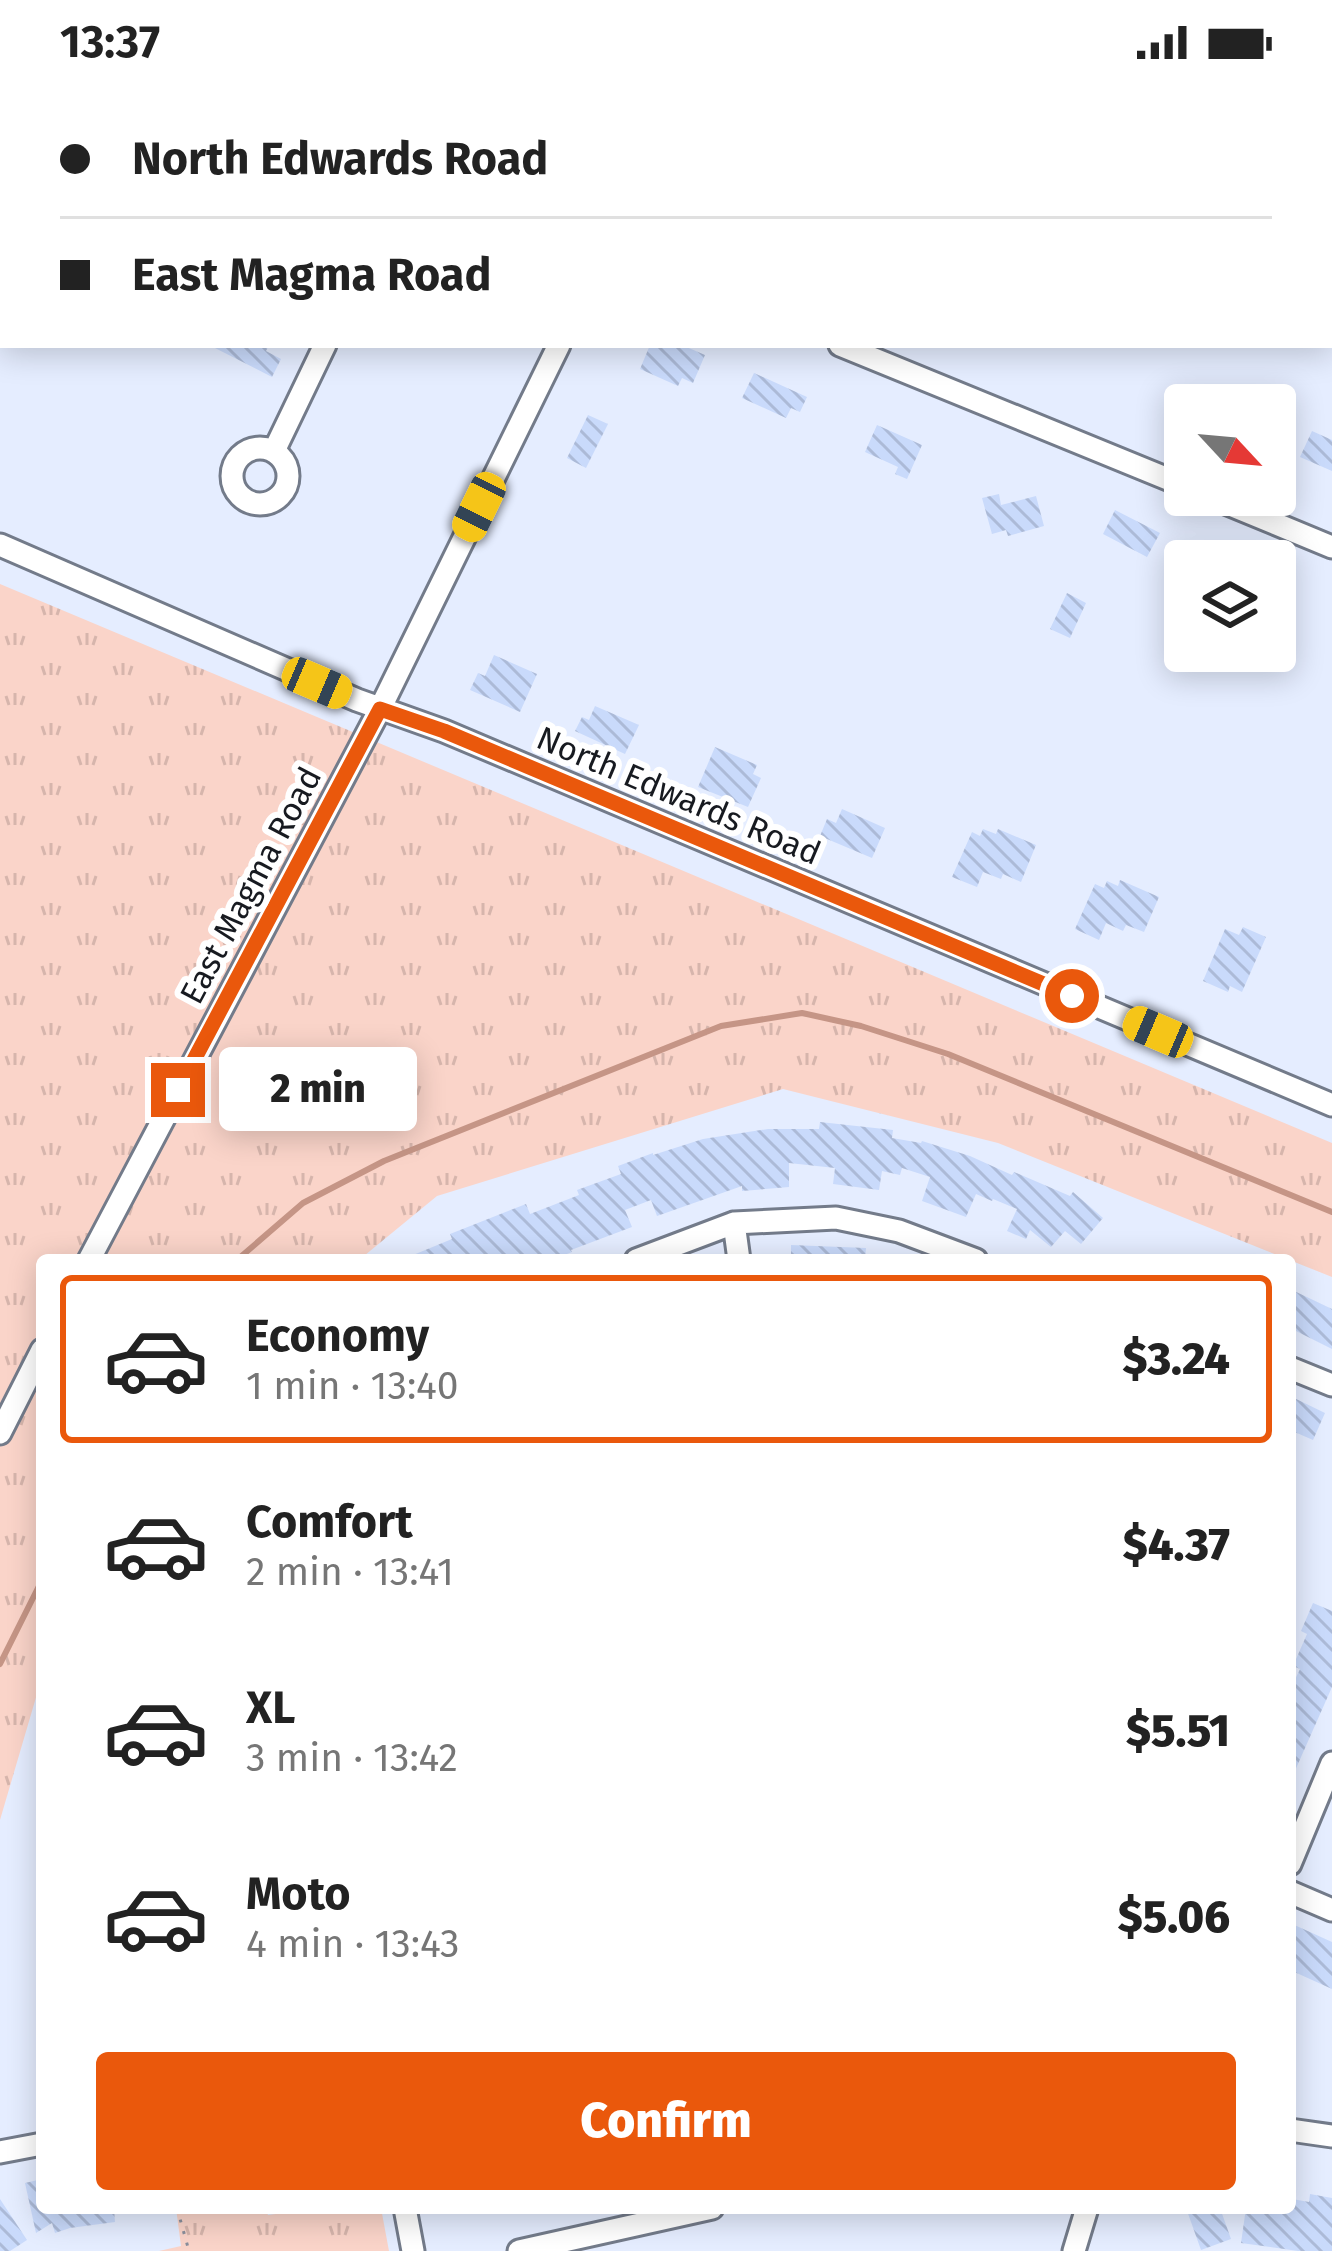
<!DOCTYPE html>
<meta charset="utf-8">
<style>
body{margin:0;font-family:"Fira Sans",sans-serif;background:#f6f6f6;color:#222;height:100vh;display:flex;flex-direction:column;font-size:45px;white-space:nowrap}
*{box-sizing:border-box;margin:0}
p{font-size:39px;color:#767676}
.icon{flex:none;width:66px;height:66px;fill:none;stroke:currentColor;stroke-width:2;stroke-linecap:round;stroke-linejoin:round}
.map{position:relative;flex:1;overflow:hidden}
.details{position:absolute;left:36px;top:1170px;width:1260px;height:960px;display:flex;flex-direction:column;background:#fff;border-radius:12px;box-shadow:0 6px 30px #0003}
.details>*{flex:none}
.top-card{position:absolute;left:0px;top:0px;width:1332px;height:264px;box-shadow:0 6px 30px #0003;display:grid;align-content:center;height:264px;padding:0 60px;background:#fff}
.needle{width:78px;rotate:116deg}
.buttons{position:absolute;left:1164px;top:300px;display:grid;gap:24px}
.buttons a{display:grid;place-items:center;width:132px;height:132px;border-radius:12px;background:#fff;box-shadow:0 6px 30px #0003;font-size:60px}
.end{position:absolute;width:54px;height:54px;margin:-27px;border:15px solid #ea580c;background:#fff;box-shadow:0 0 0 6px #fff}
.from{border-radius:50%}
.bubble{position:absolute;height:84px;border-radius:12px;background:#fff;box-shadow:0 6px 30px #0003;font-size:39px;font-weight:800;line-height:84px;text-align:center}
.car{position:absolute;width:36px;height:72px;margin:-36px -18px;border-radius:15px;box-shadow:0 0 9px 3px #0007;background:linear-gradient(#f5c518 24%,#345 0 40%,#f5c518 0 76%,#345 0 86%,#f5c518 0)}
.top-card b{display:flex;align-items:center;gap:42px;height:114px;font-size:45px}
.top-card b+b{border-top:3px solid #e0e0e0}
.top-card i{width:30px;height:30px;background:#222}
ul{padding:21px 0 0;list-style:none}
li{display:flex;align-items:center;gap:36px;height:168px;margin:0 24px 18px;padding:0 36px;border:6px solid transparent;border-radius:12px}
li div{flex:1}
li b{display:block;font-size:45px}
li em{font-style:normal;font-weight:800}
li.selected{border-color:#ea580c}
li>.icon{width:108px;height:108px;stroke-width:1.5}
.action{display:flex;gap:24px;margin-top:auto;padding:24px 60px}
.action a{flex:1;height:138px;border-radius:12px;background:#ea580c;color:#fff;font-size:48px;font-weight:800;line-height:138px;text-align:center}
.status{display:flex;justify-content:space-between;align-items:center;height:84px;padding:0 60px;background:#fff;direction:ltr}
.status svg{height:33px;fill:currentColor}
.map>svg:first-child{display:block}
</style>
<div class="status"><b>13:37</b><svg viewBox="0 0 49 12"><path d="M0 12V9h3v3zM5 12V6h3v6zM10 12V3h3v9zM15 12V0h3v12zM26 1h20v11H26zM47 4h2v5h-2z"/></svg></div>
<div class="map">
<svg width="1332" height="2167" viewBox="0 0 1332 2167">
<defs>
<pattern id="grass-tufts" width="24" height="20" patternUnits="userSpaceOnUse" patternTransform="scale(3)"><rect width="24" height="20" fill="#fad4c9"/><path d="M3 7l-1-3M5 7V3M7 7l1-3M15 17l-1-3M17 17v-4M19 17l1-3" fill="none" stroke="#d6b5ac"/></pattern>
<pattern id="building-back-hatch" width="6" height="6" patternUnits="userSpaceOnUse" patternTransform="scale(3)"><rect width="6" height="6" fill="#c9dafb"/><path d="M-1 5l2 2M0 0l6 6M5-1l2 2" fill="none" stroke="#acbad7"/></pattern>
</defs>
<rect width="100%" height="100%" fill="#e5edff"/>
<path fill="url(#grass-tufts)" d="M0 500 1332 1059V1193L998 1059 783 1005 437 1112 359 1176H42V1593L0 1736Z
M176 2124H266L268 2131 320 2124H381L389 2167H159L181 2162Z"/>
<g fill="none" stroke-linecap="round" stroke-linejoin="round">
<path stroke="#c59586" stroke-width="6" d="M237 1176 303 1119 384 1077 721 942 802 929 861 942 948 970 1332 1128
M0 1580 42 1496"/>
</g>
<path fill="url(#building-back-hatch)" d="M209 261H269L266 267 281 275 272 293Z
M650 261H682L705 271 693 299 682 294 678 302 640 285Z
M754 289 807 313 800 328 791 324 786 334 742 314Z
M588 331 608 340 586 384 567 374Z
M877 341 922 361 907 395 895 390 898 383 865 368Z
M1312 347 1332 356V387L1300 373Z
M999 410 1001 421 1036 412 1044 442 1008 452 1006 446 992 450 982 414Z
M1115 426 1160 449 1147 473 1103 450Z
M1067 509 1086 519 1070 554 1050 545Z
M494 571 537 590 520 628 470 606 478 589 485 592Z
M595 622 639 641 625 670 575 647 582 633 589 636Z
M715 663 757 681 753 690 761 694 748 723 698 703Z
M842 725 885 744 872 774 820 752 827 735 836 739Z
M983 745 996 750 998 745 1036 761 1021 798 1003 790 1001 795 983 788 977 803 952 793 972 748 980 752Z
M1120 796 1159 813 1144 848 1126 841 1123 847 1106 839 1099 856 1075 845 1095 800 1104 804 1107 797 1118 802Z
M1243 843 1266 853 1242 908 1230 902 1228 908 1203 897 1225 845 1239 851Z
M820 1038 893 1046 892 1054 921 1059 922 1057 970 1072 1012 1091 1014 1088 1070 1112 1073 1108 1103 1134 1081 1160 1065 1147 1051 1163 1030 1146 1026 1155 1007 1147 1017 1125 993 1115 992 1117 976 1110 966 1133 922 1117 930 1093 902 1084 900 1091 882 1087 879 1106 833 1100 835 1084 789 1079V1103L742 1107V1102L657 1132 651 1116 625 1126 632 1143 571 1166 572 1168 552 1176H401L452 1155 450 1150 526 1120 530 1130 579 1111 577 1106 621 1090 618 1082 653 1069V1071L703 1055 768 1045H819Z
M791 1161 866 1164 865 1176H791Z
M1290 1205 1332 1225V1265L1290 1244Z
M1290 1312 1325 1329 1313 1356 1290 1346Z
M1313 1519 1332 1527V1603L1290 1698V1606L1300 1585 1293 1582 1307 1550 1301 1547Z
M1290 1839 1332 1858V1905L1290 1886Z
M42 2095V2124H114L115 2138 70 2144 55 2149 52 2139 36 2149 25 2099Z
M1310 2110 1332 2114V2167H1298L1241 2159 1246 2124H1291L1292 2115 1309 2118Z
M0 2115 27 2156 10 2167H0Z
M1186 2124H1220L1231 2155 1201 2166Z"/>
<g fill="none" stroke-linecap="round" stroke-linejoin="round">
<g stroke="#737b8a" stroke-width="27">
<path id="minor" d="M379 0 384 3
M484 0 486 3
M47 3 49 0
M417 3 418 0
M690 3 691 0
M0 99 3 93
M840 261 1185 402
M232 392a28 28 0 1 1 56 0a28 28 0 1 1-56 0Z
M274 367 325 261
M1206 411 1332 463
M0 461 357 616 444 647 1332 1021
M734 1139 739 1176
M89 1176 380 625 559 261
M636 1176 734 1139 836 1134 899 1147 976 1176
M1290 1284 1332 1301
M0 1349 42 1266
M1290 1780 1332 1679
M1290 1808 1332 1826
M1290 2046 1332 2052
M0 2068 42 2060
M405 2124 413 2167
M519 2167 712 2124
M1074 2167 1087 2124"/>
</g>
<path stroke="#8a8f9c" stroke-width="3" stroke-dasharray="3 9" stroke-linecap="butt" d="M177 2124 189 2167"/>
<use href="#minor" stroke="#fff" stroke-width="21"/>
</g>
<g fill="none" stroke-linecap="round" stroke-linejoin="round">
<path stroke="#ea580c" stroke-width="15" d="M178 1006 380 625 444 647 1072 912"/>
</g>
<g text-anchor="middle" stroke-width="12" stroke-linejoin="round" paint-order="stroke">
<g font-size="33" fill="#171a20" stroke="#fff">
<text transform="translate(679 711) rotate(23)" y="12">North Edwards Road</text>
<text transform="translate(250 801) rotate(-62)" y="12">East Magma Road</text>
</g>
</g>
</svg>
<div class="buttons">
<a><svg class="needle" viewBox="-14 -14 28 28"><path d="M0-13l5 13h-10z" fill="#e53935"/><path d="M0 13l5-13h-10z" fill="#767676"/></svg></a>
<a><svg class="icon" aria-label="layers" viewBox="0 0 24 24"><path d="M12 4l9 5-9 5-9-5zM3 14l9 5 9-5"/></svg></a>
</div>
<i class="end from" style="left:1072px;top:912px"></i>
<i class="end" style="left:178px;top:1006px"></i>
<div class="bubble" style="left:219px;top:963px;width:198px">2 min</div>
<i class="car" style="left:479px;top:423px;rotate:206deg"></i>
<i class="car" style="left:317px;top:599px;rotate:113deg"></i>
<i class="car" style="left:1158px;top:948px;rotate:293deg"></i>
<div class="top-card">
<b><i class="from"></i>North Edwards Road</b>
<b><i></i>East Magma Road</b>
</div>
<section class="details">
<ul>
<li class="selected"><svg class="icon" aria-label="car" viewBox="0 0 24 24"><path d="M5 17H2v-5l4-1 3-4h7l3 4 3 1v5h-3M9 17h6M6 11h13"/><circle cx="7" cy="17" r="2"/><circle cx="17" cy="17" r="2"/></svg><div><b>Economy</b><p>1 min · 13:40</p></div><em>$3.24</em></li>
<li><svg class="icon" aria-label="car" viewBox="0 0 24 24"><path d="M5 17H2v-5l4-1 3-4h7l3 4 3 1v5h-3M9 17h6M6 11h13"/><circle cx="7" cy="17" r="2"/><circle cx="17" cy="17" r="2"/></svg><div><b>Comfort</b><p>2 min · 13:41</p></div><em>$4.37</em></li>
<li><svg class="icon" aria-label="car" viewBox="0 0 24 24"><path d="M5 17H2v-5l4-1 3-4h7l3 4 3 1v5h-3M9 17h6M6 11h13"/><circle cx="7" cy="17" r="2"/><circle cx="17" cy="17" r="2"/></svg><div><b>XL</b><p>3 min · 13:42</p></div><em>$5.51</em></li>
<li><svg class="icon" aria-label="car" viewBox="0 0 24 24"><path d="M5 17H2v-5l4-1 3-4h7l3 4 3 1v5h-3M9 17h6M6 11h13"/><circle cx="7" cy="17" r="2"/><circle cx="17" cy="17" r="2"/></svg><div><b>Moto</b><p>4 min · 13:43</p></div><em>$5.06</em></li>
</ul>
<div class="action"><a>Confirm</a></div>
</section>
</div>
